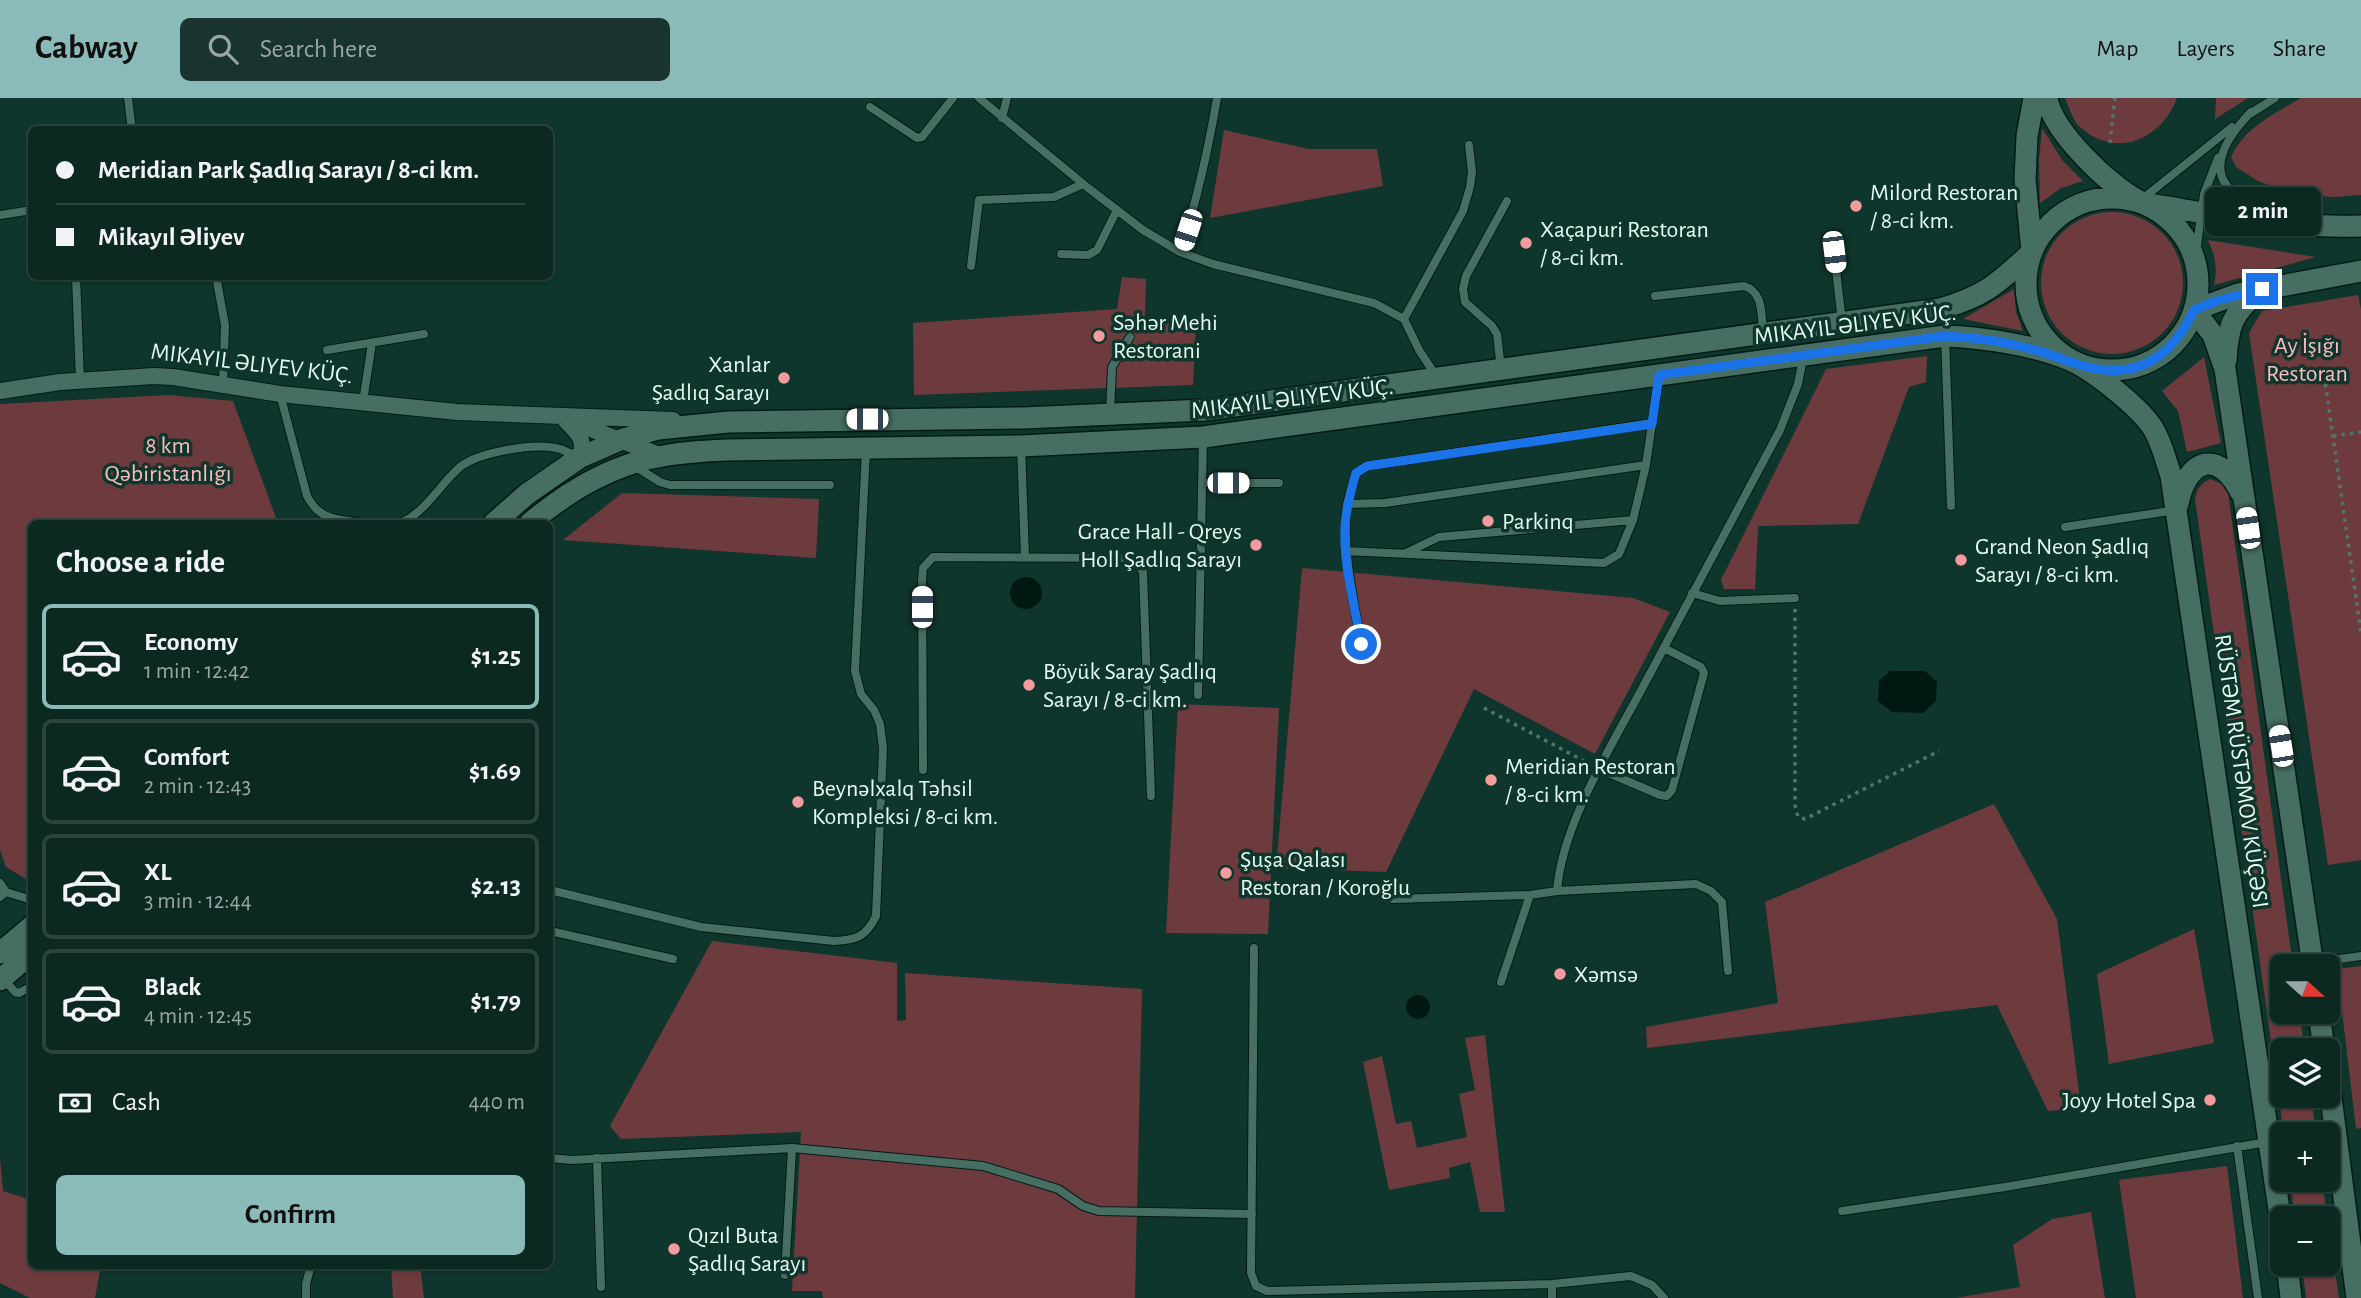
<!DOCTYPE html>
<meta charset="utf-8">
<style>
body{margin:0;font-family:"Alegreya Sans",sans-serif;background:#19342e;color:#f1f3f6;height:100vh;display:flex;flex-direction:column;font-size:26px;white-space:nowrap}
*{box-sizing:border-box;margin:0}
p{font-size:23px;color:#9aa6a5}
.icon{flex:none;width:38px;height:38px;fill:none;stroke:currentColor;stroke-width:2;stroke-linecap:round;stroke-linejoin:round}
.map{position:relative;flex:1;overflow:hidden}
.drawer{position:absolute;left:28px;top:422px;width:525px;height:749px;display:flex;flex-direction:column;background:#0b2821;border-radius:10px;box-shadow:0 2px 5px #0004,0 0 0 2px #2b443f}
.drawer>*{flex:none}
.banner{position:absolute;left:28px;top:28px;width:525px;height:154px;border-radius:10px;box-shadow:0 2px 5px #0004,0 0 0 2px #2b443f;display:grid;align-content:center;height:154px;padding:0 28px;background:#0b2821}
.needle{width:46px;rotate:111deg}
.fabs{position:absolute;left:2270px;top:856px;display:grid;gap:14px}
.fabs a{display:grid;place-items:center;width:70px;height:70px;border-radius:10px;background:#0b2821;box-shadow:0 2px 5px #0004,0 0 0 2px #2b443f;font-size:35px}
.end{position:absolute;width:32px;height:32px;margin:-16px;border:9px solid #1a73e8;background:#fff;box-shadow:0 0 0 4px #fff}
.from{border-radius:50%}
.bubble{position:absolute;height:49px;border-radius:10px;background:#0b2821;box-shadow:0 2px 5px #0004,0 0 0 2px #2b443f;font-size:23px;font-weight:700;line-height:49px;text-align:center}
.car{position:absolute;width:21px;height:42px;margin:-21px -10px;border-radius:9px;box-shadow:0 0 5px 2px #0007;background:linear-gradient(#fff 24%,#345 0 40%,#fff 0 76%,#345 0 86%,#fff 0)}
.banner b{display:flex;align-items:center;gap:24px;height:66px;font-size:26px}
.banner b+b{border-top:2px solid #2b443f}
.banner i{width:18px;height:18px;background:#f1f3f6}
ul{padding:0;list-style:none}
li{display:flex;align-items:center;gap:21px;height:105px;margin:0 14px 10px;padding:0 14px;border:4px solid #2b443f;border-radius:10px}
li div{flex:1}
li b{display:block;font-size:26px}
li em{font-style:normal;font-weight:700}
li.on{border-color:#8bbbb9}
li>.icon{width:63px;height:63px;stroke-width:1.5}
h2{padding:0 28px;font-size:32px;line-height:84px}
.pay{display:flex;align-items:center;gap:18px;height:77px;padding:0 28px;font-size:26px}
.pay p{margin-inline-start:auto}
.button{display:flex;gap:14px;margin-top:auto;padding:14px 28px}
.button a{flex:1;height:80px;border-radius:10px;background:#8bbbb9;color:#111;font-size:28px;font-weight:700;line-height:80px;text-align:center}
header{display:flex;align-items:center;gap:42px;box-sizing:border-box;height:98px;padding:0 35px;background:#8bbbb9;color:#111}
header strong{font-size:33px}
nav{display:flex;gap:38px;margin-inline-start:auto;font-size:24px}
.search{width:490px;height:63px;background:#19342e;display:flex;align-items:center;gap:18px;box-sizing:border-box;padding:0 24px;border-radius:10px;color:#9aa6a5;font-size:26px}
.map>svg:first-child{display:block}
</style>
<header>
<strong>Cabway</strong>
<div class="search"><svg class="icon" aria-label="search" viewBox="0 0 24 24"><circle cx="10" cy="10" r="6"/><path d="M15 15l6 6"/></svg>Search here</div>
<nav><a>Map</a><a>Layers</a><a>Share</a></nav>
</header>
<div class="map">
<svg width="2361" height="1200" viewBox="0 0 2361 1200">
<rect width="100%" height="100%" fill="#0f362c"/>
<path fill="#6d3b3e" d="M2065 0H2177C2162 41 2116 62 2080 29 2073 23 2069 9 2065 0Z
M2216 0H2248L2215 21Z
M2301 0H2361V97L2334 99 2296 97 2258 83 2236 69 2231 59C2245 29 2274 16 2301 0Z
M2042 30 2062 62 2083 83 2061 90 2040 105 2039 62Z
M1224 32 1309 51H1377L1383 88 1210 120Z
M2041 185a71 71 0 1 1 142 0a71 71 0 1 1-142 0Z
M2208 142 2316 159 2214 187C2218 169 2215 158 2208 142Z
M1122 179 1146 181 1145 222 1196 226 1193 287 914 297 913 225 1117 211Z
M2014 191 2016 214 2023 233 1963 221Z
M2358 197 2361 211V762L2328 767 2249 235 2262 213Z
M1927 258 1926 284 1909 289 1858 426 1758 428 1755 491H1724L1721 482 1826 271Z
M2204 259 2221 345 2187 354 2178 313 2162 293Z
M169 297 233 303 278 425H32L31 784 6 769 0 752V306Z
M2210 381 2224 387 2228 394 2293 868H2282V914H2299L2305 952H2282V998H2311L2316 1036H2284L2195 401C2197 391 2200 386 2210 381Z
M622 395 819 401 816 460 563 442Z
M1302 470 1633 500 1670 514 1595 656 1474 591 1386 774 1276 770Z
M1178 606 1279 610 1268 836 1166 835Z
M550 658H553L550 758Z
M1994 706 2057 821 2081 1010 2048 1013 1997 907 1647 950 1646 929 1778 905 1765 804Z
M2194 831 2214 945 2109 966 2097 876Z
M712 843 897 865V923L906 922 905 875 1142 891 1135 1200H823L822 1193H792L801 1034 621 1041 610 1028Z
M2361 868V1030L2356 1031 2337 871Z
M1485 937 1505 1114H1480L1470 1064 1449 1070 1450 1080 1389 1092 1363 964 1382 958 1396 1026 1411 1023 1417 1050 1467 1039 1459 996 1475 992 1465 940Z
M0 1060 3 1093 31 1102 32 1167H101L95 1200H30L0 1185Z
M2227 1068 2243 1200H2136L2119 1082Z
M2290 1082H2322L2339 1200H2306L2302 1166H2328V1120H2295Z
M2091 1114 2105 1200H1956L2020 1189 2013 1147 2052 1121Z
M391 1167H420L424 1200H393Z"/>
<path fill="#001811" d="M1010 495a16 16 0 1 1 32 0a16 16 0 1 1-32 0Z
M1890 573H1925L1937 584 1936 603 1923 615 1892 614 1878 603 1879 583Z
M1406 909a12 12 0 1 1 24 0a12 12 0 1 1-24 0Z"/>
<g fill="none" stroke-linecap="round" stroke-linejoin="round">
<g stroke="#001c15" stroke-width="10">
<path id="lane" d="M128 0 132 32
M979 0 1087 89 1143 132 1180 154 1213 166 1374 205 1404 221 1419 252 1436 278
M870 9 917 40 922 39 953 0
M2251 14C2224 42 2200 80 2247 103 2260 110 2275 113 2289 117
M2248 17 2275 0
M1002 20 1007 0
M2141 102 2232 29
M0 117 32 112
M1180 154C1197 103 1208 53 1217 0
M1834 154 1842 224
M1061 156 1088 157 1097 152 1117 112
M2195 162 2204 96 2218 60
M971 168 979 102 1054 99 1083 86
M76 178 80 282
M216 178 225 227 223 287
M1655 198 1744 188C1764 194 1761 217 1763 235
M1404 221 1463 113 1470 89 1472 74 1469 47
M1945 238 1951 408
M327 252 424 236
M1501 271 1497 236 1492 228 1465 204 1463 191 1466 178 1507 103
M280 296 307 398C320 423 337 421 362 425
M363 304 372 245
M1110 316 1112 269 1130 239
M1021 348 1025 459
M636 369 660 384 670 387H830
M1202 385H1279
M1347 406 1356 375 1367 368 1652 325
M401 425C427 413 439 387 460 369 479 354 533 345 556 350 563 351 569 355 576 358
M2065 429 2176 412
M1345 453 1604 465 1619 456 1633 422 1646 367
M1406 455 1439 439 1633 422
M1692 495 1720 503 1795 500
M1361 546C1353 499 1342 453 1347 406L1385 405 1646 367 1659 277
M1198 597 1203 339
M1599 671 1660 697 1667 698 1672 692 1704 575 1701 569 1664 550
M923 672 922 482 923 470 933 459 1126 460 1136 464 1143 474 1151 698
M0 785 6 794
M550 792 701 829 834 843C856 842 866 839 876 818L883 650 880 626 874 612 861 596 855 573 866 353
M1557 793C1562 726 1612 647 1644 587 1689 502 1734 417 1780 332L1798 286 1803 260
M0 799 6 794 32 802
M1393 801 1530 797
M550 833 673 861
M1254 850 1251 1175 1256 1188 1267 1193 1552 1186 1631 1178 1652 1187 1664 1200
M2313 865 2361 858
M3 880 15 894 19 895 32 888
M1501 884 1530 797 1557 793 1696 786 1711 793 1722 804 1728 873
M2237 1048 2258 1200
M550 1060 572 1062 792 1050 983 1068 1058 1091 1083 1108 1099 1113 1252 1116
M597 1060 601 1189
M1842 1113 2005 1089 2267 1044
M785 1177 792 1050
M306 1200V1186L311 1167
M1552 1200V1186"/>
</g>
<g stroke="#001c15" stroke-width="18">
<path id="street" d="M0 293 60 284 154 278 173 279 280 296 457 314 673 322
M567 322 662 358
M566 323C578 335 587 343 579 360"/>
</g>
<g stroke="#001c15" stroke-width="24">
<path id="secondary" d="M2047 0C2052 33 2108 86 2137 102 2148 108 2167 108 2179 111 2239 121 2301 130 2361 128
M2026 186a86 86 0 1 1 172 0a86 86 0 1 1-172 0Z
M2226 262C2228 229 2232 214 2259 194
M2178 406C2187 360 2219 350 2241 395
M494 425 527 396 579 360 620 342 658 331 728 324 1023 320 1205 312 1940 211C1986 198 1998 185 2032 154L2025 81 2027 38 2034 0
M530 425C568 393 613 366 663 358 684 354 706 353 727 352L1021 348 1203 339 1945 238C1980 239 2040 248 2072 263 2094 273 2142 311 2154 332 2162 346 2166 363 2171 378L2282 1132
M0 855 32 828
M2313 868 2225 271 2213 237 2194 212 2238 196 2361 173
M0 882 32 855
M2319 914 2324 952
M2328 976 2357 1200
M2287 1166 2291 1200"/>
</g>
<path stroke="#54756c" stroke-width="3.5" stroke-dasharray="3.5 5" stroke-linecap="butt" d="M2110 45 2115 0
M2323 269 2361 535
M2333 338 2361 334
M1795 511V707L1798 719 1805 721 1939 653
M1484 610 1588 665"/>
<use href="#lane" stroke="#476e62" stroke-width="8"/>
<use href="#street" stroke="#476e62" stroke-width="16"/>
<use href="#secondary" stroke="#476e62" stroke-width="21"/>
</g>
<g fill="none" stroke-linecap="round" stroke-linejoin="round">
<path stroke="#1a73e8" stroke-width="9" d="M1361 546C1355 507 1343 467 1345 428 1346 410 1351 392 1356 375L1367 368 1652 326 1659 277 1945 238C1975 239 2006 244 2035 252 2056 257 2076 268 2097 271 2145 279 2175 252 2194 212L2216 203 2262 191"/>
</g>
<g fill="#f49b9f" stroke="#0f362c" stroke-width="2.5">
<circle cx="1856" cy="108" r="7"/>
<circle cx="1526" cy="145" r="7"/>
<circle cx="1099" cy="238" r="7"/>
<circle cx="784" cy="280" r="7"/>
<circle cx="1488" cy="423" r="7"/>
<circle cx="1256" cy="447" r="7"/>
<circle cx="1961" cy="462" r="7"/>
<circle cx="1029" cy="587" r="7"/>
<circle cx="1491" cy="682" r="7"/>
<circle cx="798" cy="704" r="7"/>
<circle cx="1226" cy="775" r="7"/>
<circle cx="1560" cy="876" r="7"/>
<circle cx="2210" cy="1002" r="7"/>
<circle cx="674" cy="1151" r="7"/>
</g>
<g text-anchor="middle" stroke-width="7" stroke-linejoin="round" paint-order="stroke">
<g font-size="24" fill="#e4f9f1" stroke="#0f362c" text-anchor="start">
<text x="1870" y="102">Milord Restoran<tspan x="1870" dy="28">/ 8-ci km.</tspan></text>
<text x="1540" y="139">Xaçapuri Restoran<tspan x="1540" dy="28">/ 8-ci km.</tspan></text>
<text x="1113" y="232">Səhər Mehi<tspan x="1113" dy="28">Restorani</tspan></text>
<text x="770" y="274" text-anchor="end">Xanlar<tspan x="770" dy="28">Şadlıq Sarayı</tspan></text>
<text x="1502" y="431">Parkinq</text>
<text x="1242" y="441" text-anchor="end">Grace Hall - Qreys<tspan x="1242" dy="28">Holl Şadlıq Sarayı</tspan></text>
<text x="1975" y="456">Grand Neon Şadlıq<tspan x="1975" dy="28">Sarayı / 8-ci km.</tspan></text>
<text x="1043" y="581">Böyük Saray Şadlıq<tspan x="1043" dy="28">Sarayı / 8-ci km.</tspan></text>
<text x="1505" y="676">Meridian Restoran<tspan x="1505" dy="28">/ 8-ci km.</tspan></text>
<text x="812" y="698">Beynəlxalq Təhsil<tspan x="812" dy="28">Kompleksi / 8-ci km.</tspan></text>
<text x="1240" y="769">Şuşa Qalası<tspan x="1240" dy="28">Restoran / Koroğlu</tspan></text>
<text x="1574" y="884">Xəmsə</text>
<text x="2196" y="1010" text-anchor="end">Joyy Hotel Spa</text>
<text x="688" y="1145">Qızıl Buta<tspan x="688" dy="28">Şadlıq Sarayı</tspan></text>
</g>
<g font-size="24" fill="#e4f9f1" stroke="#0f362c">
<text transform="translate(1855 226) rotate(-7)" y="8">MIKAYIL ƏLIYEV KÜÇ.</text>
<text transform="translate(252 265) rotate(7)" y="8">MIKAYIL ƏLIYEV KÜÇ.</text>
<text transform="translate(1292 300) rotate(-7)" y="8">MIKAYIL ƏLIYEV KÜÇ.</text>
<text transform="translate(2242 673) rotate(82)" y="8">RÜSTƏM RÜSTƏMOV KÜÇƏSI</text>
</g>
<g font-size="24" fill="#fcbcbe" stroke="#0f362c">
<text x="2307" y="255">Ay İşığı<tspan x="2307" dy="28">Restoran</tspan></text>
<text x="168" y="355">8 km<tspan x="168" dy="28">Qəbiristanlığı</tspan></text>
</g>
</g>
</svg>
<div class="fabs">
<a><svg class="needle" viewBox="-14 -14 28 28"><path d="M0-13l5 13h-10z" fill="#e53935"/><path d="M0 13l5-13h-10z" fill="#9aa6a5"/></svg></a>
<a><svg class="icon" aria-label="layers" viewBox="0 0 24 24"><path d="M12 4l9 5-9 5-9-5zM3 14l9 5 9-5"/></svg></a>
<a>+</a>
<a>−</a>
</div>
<i class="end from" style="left:1361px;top:546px"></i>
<i class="end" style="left:2262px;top:191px"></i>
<div class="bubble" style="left:2205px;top:89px;width:116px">2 min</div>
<i class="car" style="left:1188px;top:132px;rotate:198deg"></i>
<i class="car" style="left:1834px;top:154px;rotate:173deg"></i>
<i class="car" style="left:867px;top:321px;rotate:270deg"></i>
<i class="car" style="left:1228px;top:385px;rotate:90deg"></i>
<i class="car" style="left:2248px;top:430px;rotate:352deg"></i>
<i class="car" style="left:922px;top:509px;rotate:0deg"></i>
<i class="car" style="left:2281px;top:648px;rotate:351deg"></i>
<div class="banner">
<b><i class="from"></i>Meridian Park Şadlıq Sarayı / 8-ci km.</b>
<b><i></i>Mikayıl Əliyev</b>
</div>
<section class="drawer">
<h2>Choose a ride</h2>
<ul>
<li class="on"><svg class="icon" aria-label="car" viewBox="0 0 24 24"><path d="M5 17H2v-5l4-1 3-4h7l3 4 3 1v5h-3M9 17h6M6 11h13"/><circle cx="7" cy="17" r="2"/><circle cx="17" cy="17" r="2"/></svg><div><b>Economy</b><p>1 min · 12:42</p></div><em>$1.25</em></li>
<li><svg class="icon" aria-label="car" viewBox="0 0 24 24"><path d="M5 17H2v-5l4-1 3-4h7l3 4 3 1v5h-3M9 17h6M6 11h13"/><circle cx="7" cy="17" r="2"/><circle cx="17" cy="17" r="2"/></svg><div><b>Comfort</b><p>2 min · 12:43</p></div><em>$1.69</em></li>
<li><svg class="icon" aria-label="car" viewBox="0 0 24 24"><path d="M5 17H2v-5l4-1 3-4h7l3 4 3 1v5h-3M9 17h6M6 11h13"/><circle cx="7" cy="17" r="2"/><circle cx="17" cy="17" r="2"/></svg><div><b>XL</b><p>3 min · 12:44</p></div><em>$2.13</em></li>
<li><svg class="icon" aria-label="car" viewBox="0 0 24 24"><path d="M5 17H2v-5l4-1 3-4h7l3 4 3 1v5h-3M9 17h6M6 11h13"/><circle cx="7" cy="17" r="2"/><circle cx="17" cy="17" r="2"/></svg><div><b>Black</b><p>4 min · 12:45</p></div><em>$1.79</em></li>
</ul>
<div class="pay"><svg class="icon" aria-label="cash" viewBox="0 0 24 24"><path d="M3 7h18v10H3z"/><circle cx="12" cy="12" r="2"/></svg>Cash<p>440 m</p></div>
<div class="button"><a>Confirm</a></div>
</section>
</div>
